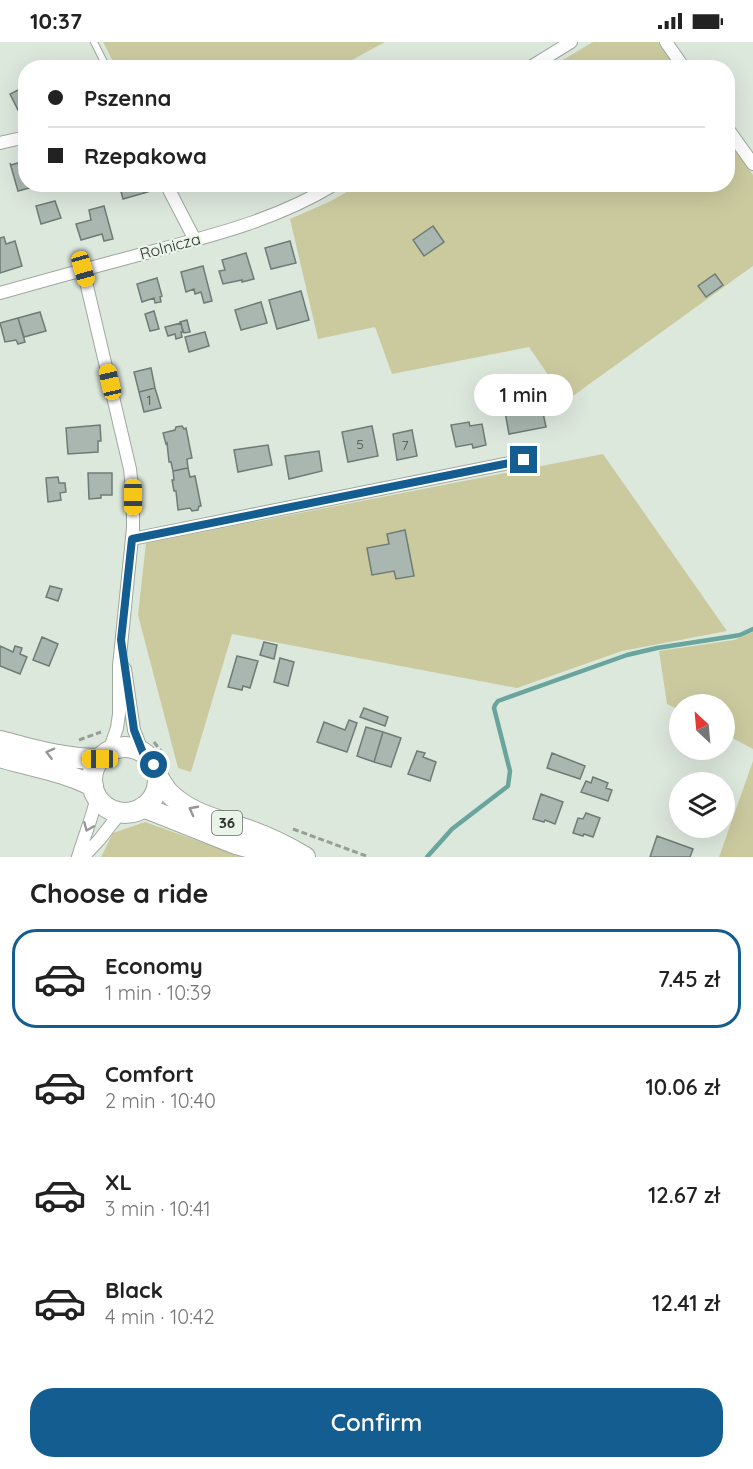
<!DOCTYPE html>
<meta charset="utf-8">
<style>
body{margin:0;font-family:Quicksand,sans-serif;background:#f6f6f6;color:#222;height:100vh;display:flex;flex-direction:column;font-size:22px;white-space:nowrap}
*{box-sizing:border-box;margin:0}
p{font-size:20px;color:#767676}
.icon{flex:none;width:33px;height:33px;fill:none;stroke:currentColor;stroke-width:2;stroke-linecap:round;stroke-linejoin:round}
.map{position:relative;height:815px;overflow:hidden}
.drawer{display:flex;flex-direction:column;background:#fff;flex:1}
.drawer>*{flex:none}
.top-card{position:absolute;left:18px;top:18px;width:717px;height:132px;border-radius:24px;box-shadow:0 6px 24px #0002;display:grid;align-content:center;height:132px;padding:0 30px;background:#fff}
.needle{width:39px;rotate:334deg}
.buttons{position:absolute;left:669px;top:652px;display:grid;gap:12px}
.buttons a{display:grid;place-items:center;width:66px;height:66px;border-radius:50%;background:#fff;box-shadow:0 6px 24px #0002;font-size:30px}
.end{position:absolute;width:27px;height:27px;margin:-14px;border:8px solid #135d91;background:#fff;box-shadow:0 0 0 3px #fff}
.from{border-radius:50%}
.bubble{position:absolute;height:42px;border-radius:21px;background:#fff;box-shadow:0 6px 24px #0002;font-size:20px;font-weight:600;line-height:42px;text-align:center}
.car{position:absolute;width:18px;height:36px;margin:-18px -9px;border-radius:8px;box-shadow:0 0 4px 2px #0007;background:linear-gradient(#f5c518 24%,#345 0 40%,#f5c518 0 76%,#345 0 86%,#f5c518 0)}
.top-card b{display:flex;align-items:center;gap:21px;height:57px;font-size:22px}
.top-card b+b{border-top:2px solid #e0e0e0}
.top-card i{width:15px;height:15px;background:#222}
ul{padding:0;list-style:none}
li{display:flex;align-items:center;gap:18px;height:99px;margin:0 12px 9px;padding:0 18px;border:3px solid transparent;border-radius:24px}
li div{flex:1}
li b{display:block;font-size:22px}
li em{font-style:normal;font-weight:600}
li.current{border-color:#135d91}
li>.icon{width:54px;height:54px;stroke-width:1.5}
h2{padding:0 30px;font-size:27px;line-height:72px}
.button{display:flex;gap:12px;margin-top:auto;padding:12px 30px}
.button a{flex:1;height:69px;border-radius:24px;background:#135d91;color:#fff;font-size:24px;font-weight:600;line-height:69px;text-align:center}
.status{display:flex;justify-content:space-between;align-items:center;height:42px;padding:0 30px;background:#fff;direction:ltr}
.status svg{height:16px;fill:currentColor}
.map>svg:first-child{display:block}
</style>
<div class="status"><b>10:37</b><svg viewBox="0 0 49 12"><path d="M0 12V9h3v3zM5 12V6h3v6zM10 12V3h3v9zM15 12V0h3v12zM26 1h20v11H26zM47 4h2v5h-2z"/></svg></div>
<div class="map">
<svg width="753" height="815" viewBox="0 0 753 815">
<rect width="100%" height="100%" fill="#dde8dd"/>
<path fill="#cbca9f" d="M103 0H385L339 25H116Z
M593 0H658L676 25H551Z
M728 98 753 133V224L566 359 529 305 392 332 375 285 318 297 290 177 331 159 359 143 728 142Z
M603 412 727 589 622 609 517 646 232 592 191 730 178 726 138 573 146 501Z
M753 590V707L725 692 724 663H680L679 668 667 662 659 609 734 598Z
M753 719V815H719Z
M145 780 243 815H101L113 791Z"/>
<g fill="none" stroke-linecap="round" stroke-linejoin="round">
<path stroke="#69a59c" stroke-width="4.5" d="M427 815 452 787 508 744 510 729 494 666 495 663 498 659 627 613 657 606 728 595 740 593 753 587"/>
</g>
<path fill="#a9b7b0" stroke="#6e7c76" stroke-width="1.5" d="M26 44V67L19 70 10 52Z
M26 116V142H37V144L18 149 10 121 11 123 21 120 20 118Z
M119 142H142L144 151 123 157Z
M142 142H155L157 147 144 151Z
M55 159 61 176 41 182 36 164Z
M104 164 113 197 104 199 102 192 81 198 76 182 91 178 89 168Z
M433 184 444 200 424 214 413 198Z
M4 195 6 202 15 199 22 224 0 231V196Z
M290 199 296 221 271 227 265 206Z
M246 211 254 237 242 240V238L223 242 219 229 225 228 222 218Z
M203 224 212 259 204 261 201 250 195 252 194 247 186 250 181 230Z
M715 232 723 243 706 255 698 244Z
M157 236 162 254 160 255 161 260 155 261 154 256 142 260 137 242Z
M301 249 309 278 277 287 269 258Z
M261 260 267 281 241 288 235 268Z
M154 269 159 287 150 289 145 272Z
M40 270 46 289 24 295 18 276Z
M18 276 25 300 18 302 16 298 5 300 0 281Z
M187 278 190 290 184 291 180 280Z
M181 281 183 290H181L182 295 176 297 175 292 168 294 165 285Z
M205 290 209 304 189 310 185 295Z
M151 326 155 346 139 350 134 330Z
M155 346 161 366 144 370 139 350Z
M542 366 546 385 509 392 505 370 521 367V369Z
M469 380 470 384 482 382 486 403 473 406 472 402 456 405 451 383Z
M100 383 101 399H98V410L68 412 66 386Z
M182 384 184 387 186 386 192 416 187 417 188 426 173 429 171 420H169L167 401 166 402 163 391 175 388 176 385Z
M372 384 378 414 348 420 342 390Z
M412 388 417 414 397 418 393 392Z
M268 403 272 423 238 430 234 408Z
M319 409 322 429 289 437 285 414Z
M188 426 190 435 195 434 201 464H199L198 468 192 469 190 466 178 468 176 449H174L172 438H174L173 429Z
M88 431H112V453H101V456L89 457Z
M58 435 59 441H65L66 450 60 451 61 458 48 460 46 436Z
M405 488 414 534 396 537 394 529 372 533 367 506 389 502 387 492Z
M50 544 62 547 58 559 46 555Z
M42 595 58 602 49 624 33 618Z
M264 600 277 603 274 617 260 613Z
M0 604 13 610 15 604 22 606 20 612 27 615 20 632 0 624Z
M237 614 258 619 250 646 243 644 242 648 228 645Z
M280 616 294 620 288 644 274 640Z
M364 666 388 675 385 684 360 675Z
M349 678 357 681 347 710 317 700 324 680 345 688Z
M366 685 383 690 374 720 357 714Z
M383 690 401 696 391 725 374 720Z
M417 709 425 711 423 715 436 720 430 739 408 732Z
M552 711 585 724 580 737 547 726Z
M593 735 608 741 606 746 612 748 608 759 581 750 586 739 591 741Z
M541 752 563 760 555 782 545 778 544 780 533 777Z
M586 771 600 776 593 795 584 792 583 794 573 791 578 776 583 777Z
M657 794 693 807 690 815H650Z"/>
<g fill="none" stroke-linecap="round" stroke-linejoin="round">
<g stroke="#9ea89e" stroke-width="8">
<path id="service" d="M94 0 107 26"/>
</g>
<g stroke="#9ea89e" stroke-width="14">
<path id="minor" d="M666 0 684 26
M529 26 571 0
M728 87 753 122
M0 101 26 95
M166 142 195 198
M83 227 130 427 133 455V486L119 624V672L117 686 109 709
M0 251C50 237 100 223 150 210 215 193 278 177 335 142
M132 497 524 418
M125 627 134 688 143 711
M78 815C84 795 92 776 97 755
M83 815 99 798 121 770"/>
</g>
<g stroke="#9ea89e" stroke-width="22">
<path id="primary" d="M0 699C35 708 64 717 100 717
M92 738a33 33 0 1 1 66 0a33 33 0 1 1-66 0Z
M0 715C33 725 61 728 93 744
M158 735C161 740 164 745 168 750 188 771 216 777 242 786 264 793 285 803 305 815
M143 765 236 802 284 815"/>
</g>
<path stroke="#969e96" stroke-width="3" stroke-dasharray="6 3" stroke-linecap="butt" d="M79 698 101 690
M154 700 164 713 168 723
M293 787 369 815"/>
<use href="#service" stroke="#fff" stroke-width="6"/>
<use href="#minor" stroke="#fff" stroke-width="12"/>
<use href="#primary" stroke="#fff" stroke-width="20"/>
</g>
<defs><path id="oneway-chevron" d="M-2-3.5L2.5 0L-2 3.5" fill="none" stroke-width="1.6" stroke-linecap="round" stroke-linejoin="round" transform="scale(1.5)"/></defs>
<g stroke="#959795">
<use href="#oneway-chevron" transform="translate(50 711) rotate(-166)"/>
<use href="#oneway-chevron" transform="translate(193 768) rotate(-152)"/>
<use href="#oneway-chevron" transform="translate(88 785) rotate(113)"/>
</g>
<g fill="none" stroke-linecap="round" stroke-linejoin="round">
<path stroke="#135d91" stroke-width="8" d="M154 723 152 718 143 711 134 688 121 598 132 497 524 418"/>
</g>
<g text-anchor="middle" stroke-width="4.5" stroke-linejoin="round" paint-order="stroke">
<g font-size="14" fill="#4a514c">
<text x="149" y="363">1</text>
<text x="360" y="407">5</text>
<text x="405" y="408">7</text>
</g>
<rect fill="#eaf5ea" stroke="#646a64" stroke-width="1.5" x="212" y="769" width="30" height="24" rx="4.5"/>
<g font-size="15" font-weight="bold" fill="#2b2f2b">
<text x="227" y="786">36</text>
</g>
<g font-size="16" fill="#2b2f2b" stroke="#eaf5ea">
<text transform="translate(170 204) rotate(-15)" y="6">Rolnicza</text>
</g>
</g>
</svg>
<div class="buttons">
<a><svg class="needle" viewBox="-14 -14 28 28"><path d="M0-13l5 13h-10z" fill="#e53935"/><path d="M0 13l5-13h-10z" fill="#767676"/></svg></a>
<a><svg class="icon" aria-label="layers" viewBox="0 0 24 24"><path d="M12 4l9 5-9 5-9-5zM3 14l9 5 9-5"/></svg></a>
</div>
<i class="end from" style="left:154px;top:723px"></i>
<i class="end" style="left:524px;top:418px"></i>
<div class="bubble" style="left:474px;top:332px;width:99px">1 min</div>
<i class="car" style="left:83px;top:227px;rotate:164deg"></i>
<i class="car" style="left:110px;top:340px;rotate:347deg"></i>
<i class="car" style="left:133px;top:455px;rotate:180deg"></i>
<i class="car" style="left:100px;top:717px;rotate:270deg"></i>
<div class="top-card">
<b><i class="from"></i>Pszenna</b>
<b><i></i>Rzepakowa</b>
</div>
</div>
<section class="drawer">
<h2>Choose a ride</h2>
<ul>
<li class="current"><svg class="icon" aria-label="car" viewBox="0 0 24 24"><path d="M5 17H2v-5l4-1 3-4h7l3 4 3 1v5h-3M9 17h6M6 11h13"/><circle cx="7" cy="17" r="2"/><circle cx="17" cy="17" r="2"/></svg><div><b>Economy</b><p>1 min · 10:39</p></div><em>7.45 zł</em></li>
<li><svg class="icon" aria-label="car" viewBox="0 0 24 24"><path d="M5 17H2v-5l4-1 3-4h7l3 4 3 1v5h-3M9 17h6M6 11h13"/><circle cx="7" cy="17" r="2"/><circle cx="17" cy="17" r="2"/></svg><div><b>Comfort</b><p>2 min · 10:40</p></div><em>10.06 zł</em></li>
<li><svg class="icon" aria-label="car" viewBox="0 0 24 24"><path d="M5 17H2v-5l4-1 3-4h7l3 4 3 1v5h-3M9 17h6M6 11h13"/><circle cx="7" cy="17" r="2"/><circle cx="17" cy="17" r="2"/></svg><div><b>XL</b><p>3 min · 10:41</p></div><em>12.67 zł</em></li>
<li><svg class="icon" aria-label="car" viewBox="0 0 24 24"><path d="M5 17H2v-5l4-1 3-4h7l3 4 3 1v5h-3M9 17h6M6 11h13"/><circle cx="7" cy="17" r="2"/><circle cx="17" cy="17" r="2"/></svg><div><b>Black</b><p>4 min · 10:42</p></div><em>12.41 zł</em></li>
</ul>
<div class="button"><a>Confirm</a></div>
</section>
